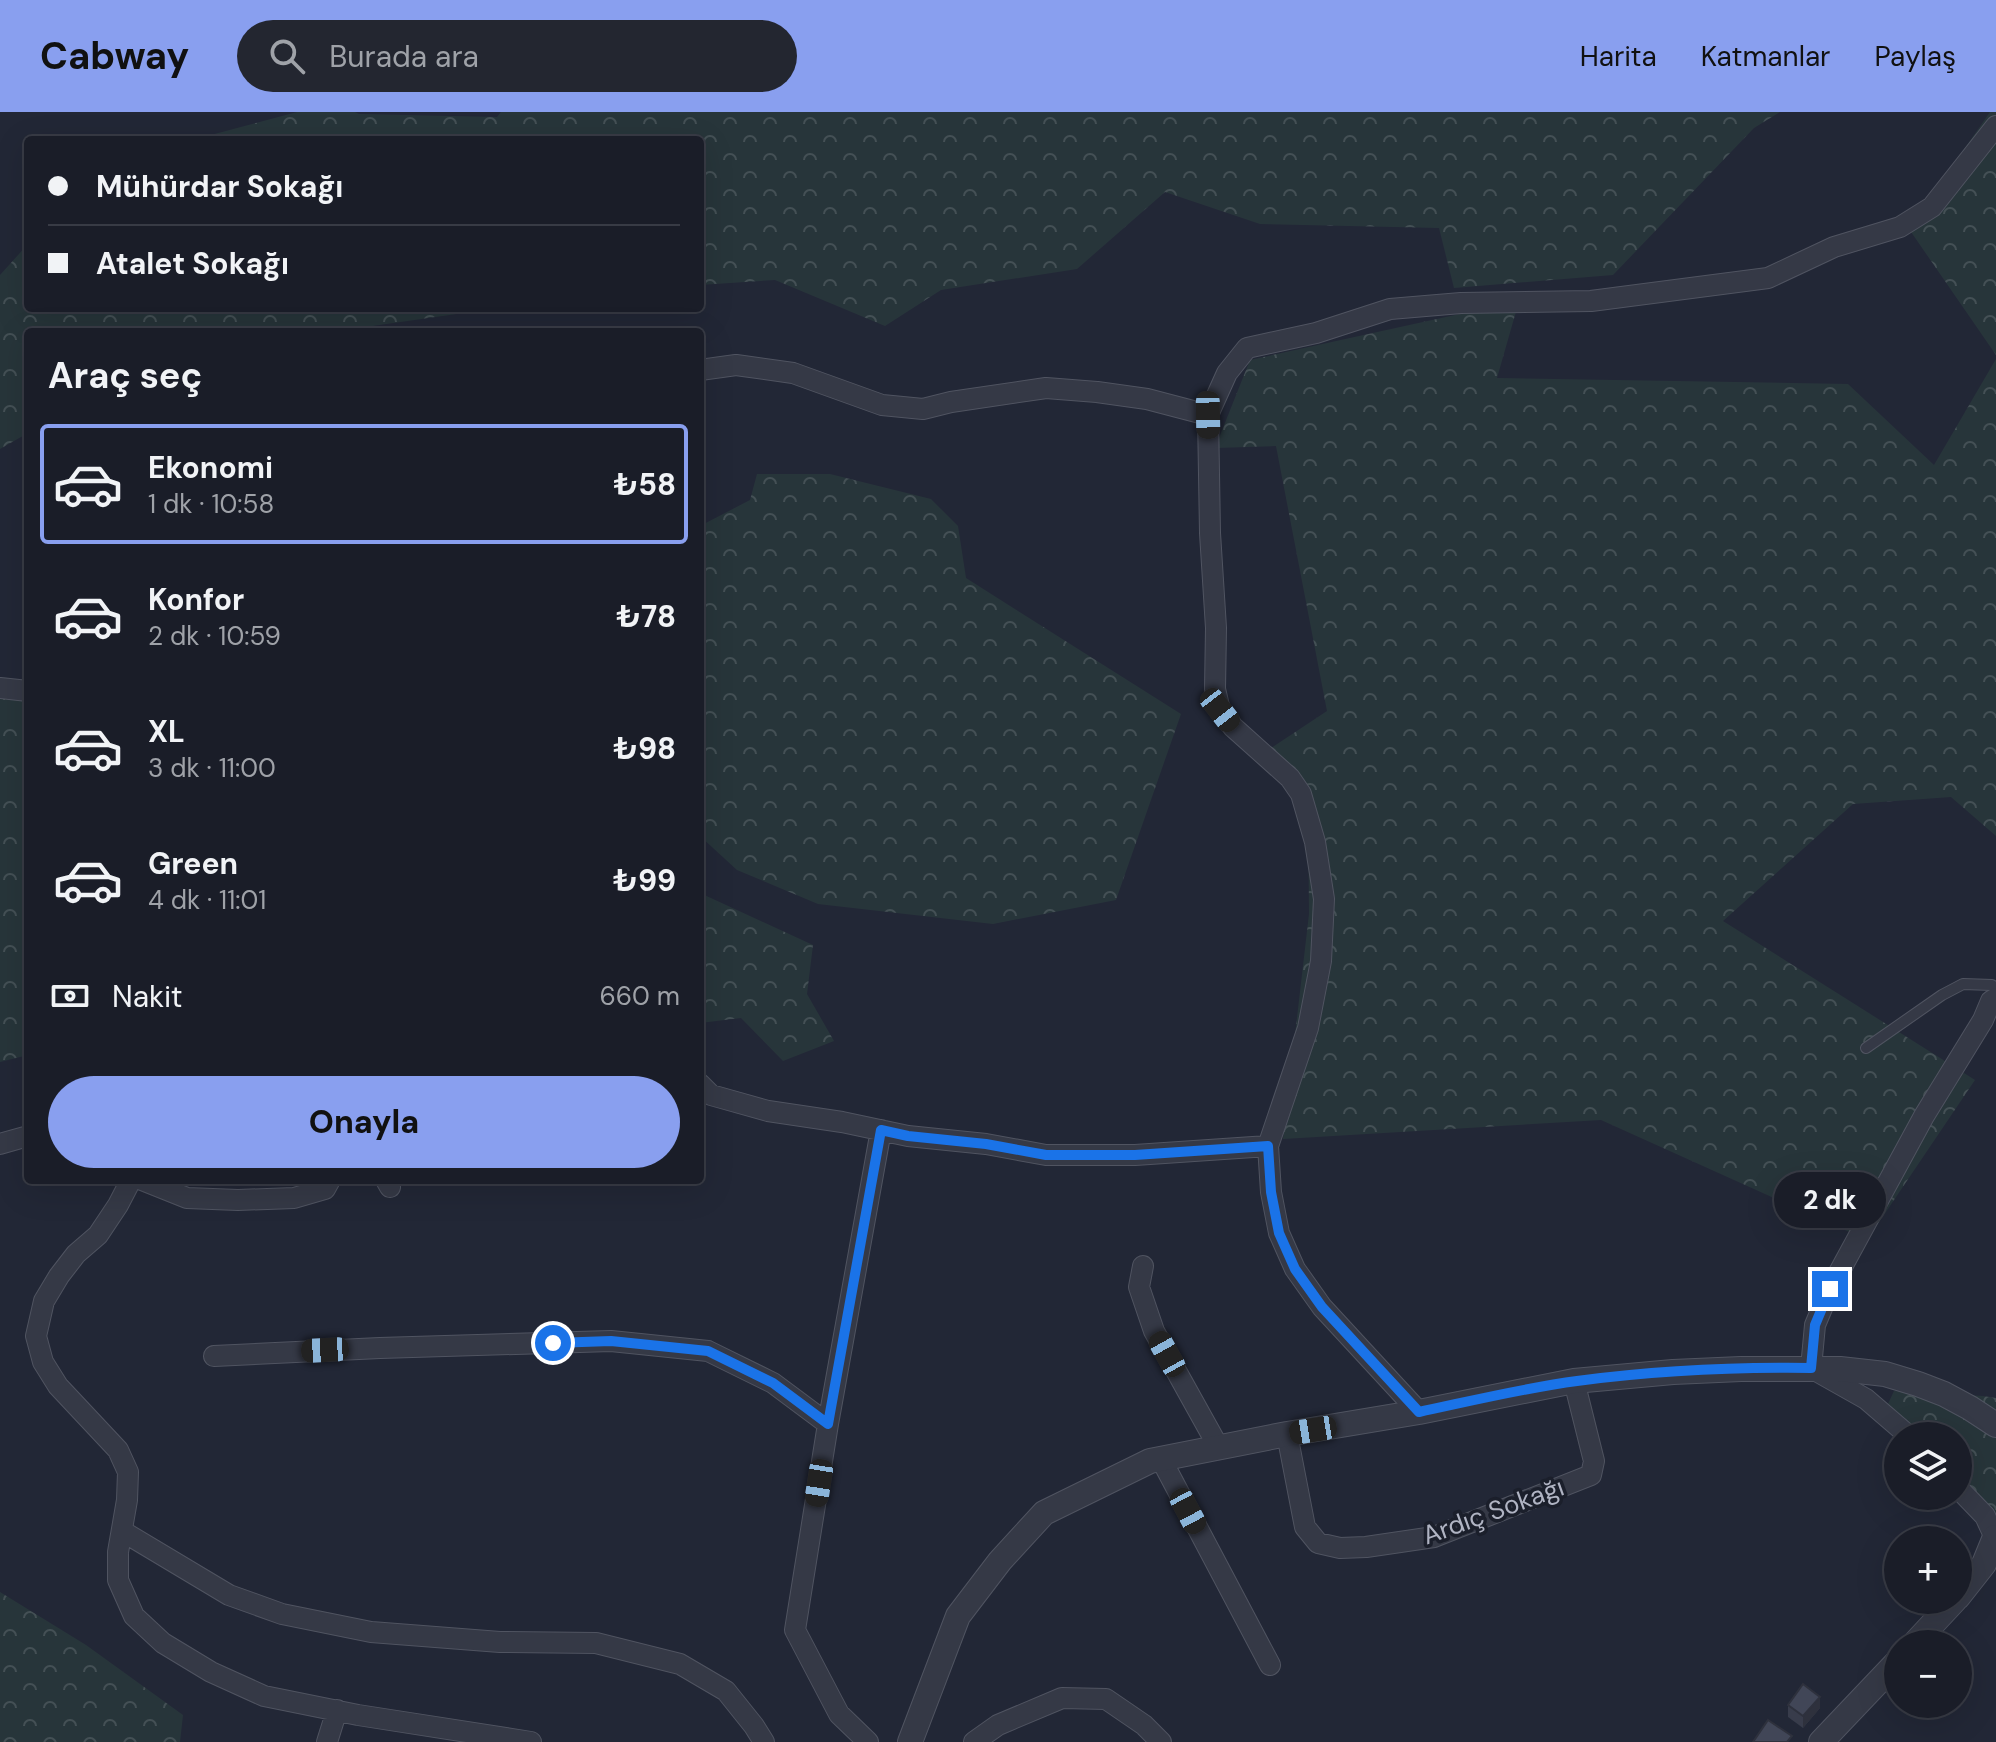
<!DOCTYPE html>
<html lang="tr">
<meta charset="utf-8">
<style>
body{margin:0;font-family:"DM Sans",sans-serif;background:#232630;color:#f1f3f6;height:100vh;display:flex;flex-direction:column;font-size:30px;white-space:nowrap}
*{box-sizing:border-box;margin:0}
p{font-size:26px;color:#9fa2a8}
.icon{flex:none;width:44px;height:44px;fill:none;stroke:currentColor;stroke-width:2;stroke-linecap:round;stroke-linejoin:round}
.map{position:relative;flex:1;overflow:hidden}
.details{position:absolute;left:24px;top:216px;width:680px;height:856px;display:flex;flex-direction:column;background:#1a1d28;border-radius:8px;box-shadow:0 8px 32px #0002,0 0 0 2px #383b45}
.details>*{flex:none}
.guide{position:absolute;left:24px;top:24px;width:680px;height:176px;border-radius:8px;box-shadow:0 8px 32px #0002,0 0 0 2px #383b45;display:grid;align-content:center;height:176px;padding:0 24px;background:#1a1d28}
.buttons{position:absolute;left:1884px;top:1310px;display:grid;gap:16px}
.buttons a{display:grid;place-items:center;width:88px;height:88px;border-radius:50%;background:#1a1d28;box-shadow:0 8px 32px #0002,0 0 0 2px #383b45;font-size:40px}
.end{position:absolute;width:36px;height:36px;margin:-18px;border:10px solid #1a73e8;background:#fff;box-shadow:0 0 0 4px #fff}
.from{border-radius:50%}
.bubble{position:absolute;height:56px;border-radius:28px;background:#1a1d28;box-shadow:0 8px 32px #0002,0 0 0 2px #383b45;font-size:26px;font-weight:800;line-height:56px;text-align:center}
.car{position:absolute;width:24px;height:48px;margin:-24px -12px;border-radius:10px;box-shadow:0 0 6px 2px #0007;background:linear-gradient(#222 24%,#8ab4d8 0 40%,#222 0 76%,#8ab4d8 0 86%,#222 0)}
.guide b{display:flex;align-items:center;gap:28px;height:76px;font-size:30px}
.guide b+b{border-top:2px solid #383b45}
.guide i{width:20px;height:20px;background:#f1f3f6}
ul{padding:0;list-style:none}
li{display:flex;align-items:center;gap:24px;height:120px;margin:0 16px 12px;padding:0 8px;border:4px solid transparent;border-radius:8px}
li div{flex:1}
li b{display:block;font-size:30px}
li em{font-style:normal;font-weight:800}
li.active{border-color:#899fef}
li>.icon{width:72px;height:72px;stroke-width:1.5}
h2{padding:0 24px;font-size:36px;line-height:96px}
.pay{display:flex;align-items:center;gap:20px;height:88px;padding:0 24px;font-size:30px}
.pay p{margin-inline-start:auto}
.primary-button{display:flex;gap:16px;margin-top:auto;padding:16px 24px}
.primary-button a{flex:1;height:92px;border-radius:48px;background:#899fef;color:#111;font-size:32px;font-weight:800;line-height:92px;text-align:center}
header{display:flex;align-items:center;gap:48px;box-sizing:border-box;height:112px;padding:0 40px;background:#899fef;color:#111}
header strong{font-size:38px}
nav{display:flex;gap:44px;margin-inline-start:auto;font-size:28px}
.search{width:560px;height:72px;background:#232630;display:flex;align-items:center;gap:20px;box-sizing:border-box;padding:0 28px;border-radius:44px;color:#9fa2a8;font-size:30px}
.map>svg:first-child{display:block}
</style>
<header>
<strong>Cabway</strong>
<div class="search"><svg class="icon" aria-label="search" viewBox="0 0 24 24"><circle cx="10" cy="10" r="6"/><path d="M15 15l6 6"/></svg>Burada ara</div>
<nav><a>Harita</a><a>Katmanlar</a><a>Paylaş</a></nav>
</header>
<div class="map">
<svg width="1996" height="1630" viewBox="0 0 1996 1630">
<defs>
<pattern id="forest-crowns" width="20" height="18" patternUnits="userSpaceOnUse" patternTransform="scale(2)"><rect width="20" height="18" fill="#27353a"/><path d="M2 6a3 3 0 1 1 6 0M12 15a3 3 0 1 1 6 0" fill="none" stroke="#445055"/></pattern>
</defs>
<rect width="100%" height="100%" fill="#222736"/>
<path fill="url(#forest-crowns)" d="M297 0H355L359 2 497 5 501 0H1780L1754 16 1613 163 1454 176 1439 116 1260 112 1165 80 1077 157 941 178 885 214 775 168 700 173V28H192Z
M1990 0H1996V243L1909 117Z
M28 132V196H498L331 220H28V321L0 337V163Z
M1519 189 1497 266 1848 272 1934 353 1996 247V724L1951 685 1853 692 1723 809 1975 968 1867 1128 1601 1008 1283 1027 1309 802 1308 690 1268 638 1327 599 1276 334 1215 336 1250 248Z
M757 362H830L931 387 958 414 966 466 1181 602 1116 788 993 812 818 792 737 758 700 724V414L750 388Z
M0 574 28 577V943L0 950Z
M700 781 813 833 807 882 834 929 783 949 741 906 700 911Z
M1894 1279 1983 1284 1996 1286V1415L1958 1376V1324H1909L1887 1294Z
M0 1480 86 1533 183 1603 180 1630H0Z"/>
<g fill="none" stroke-linecap="round" stroke-linejoin="round">
<g stroke="#505461" stroke-width="12">
<path id="service" d="M1866 936 1942 883 1963 872 1992 873 1996 877"/>
</g>
<g stroke="#505461" stroke-width="22">
<path id="minor" d="M700 258 736 253 793 261 882 293 923 297 951 290 1046 276 1097 280 1147 287 1208 303
M0 576 28 579
M700 972 711 983 768 999 842 1010 908 1024 986 1032 1046 1043H1135L1268 1034
M0 1032 28 1024
M131 1068 118 1093 98 1123 76 1142 59 1164 44 1189 36 1224 43 1250 58 1274 118 1338 128 1360 127 1388 118 1440V1468L134 1504 163 1531 211 1560 264 1584 358 1603 531 1630
M142 1068 187 1086 238 1088 294 1086 325 1077 330 1068
M386 1068 390 1075
M1143 1154 1139 1175 1154 1219 1219 1336
M214 1244 380 1236 611 1229 708 1239 773 1271 828 1312
M1419 1300 1322 1195 1295 1157 1279 1121 1271 1080 1268 1034 1308 916 1321 849 1324 787 1315 730 1301 682 1290 666 1233 615 1220 598 1215 577 1216 516 1210 421 1208 303 1227 261 1247 236 1316 221 1390 197 1461 191 1591 189 1768 166 1834 135 1900 115 1932 95 1996 14
M1287 1322 1305 1415 1318 1431 1340 1436 1366 1435 1434 1425 1591 1363 1594 1349 1574 1269
M1909 1324 1866 1287 1811 1256 1815 1213 1830 1177 1924 1004 1983 908 1991 889 1996 886
M1161 1347 1270 1553
M1958 1376 1985 1404 1996 1428
M122 1419 229 1483 282 1502 371 1520 500 1530 596 1531 680 1552 726 1579 754 1614 764 1630
M327 1630 337 1598
M868 1630 839 1602 795 1518 828 1312 881 1018
M974 1630 998 1613 1062 1586 1106 1587 1144 1613 1161 1630"/>
</g>
<g stroke="#505461" stroke-width="26">
<path id="tertiary" d="M1958 1485 1984 1452 1995 1425
M1914 1532 1955 1488
M910 1630 958 1504 1000 1449 1044 1401 1150 1349 1287 1322 1419 1300 1574 1269 1673 1260 1741 1257H1840L1885 1262 1918 1272 1944 1282 1970 1296 1996 1313
M1821 1630 1898 1549"/>
</g>
<use href="#service" stroke="#353946" stroke-width="10"/>
<use href="#minor" stroke="#353946" stroke-width="20"/>
<use href="#tertiary" stroke="#353946" stroke-width="24"/>
</g>
<path fill="#383c4b" d="M1788 1593 1820 1596 1803 1616 1788 1605Z"/>
<path fill="#2e313d" d="M1820 1585V1596L1803 1616V1604Z"/>
<path fill="#414657" stroke="#2e313d" stroke-width="2" d="M1803 1572 1820 1585 1803 1604 1788 1593Z
M1768 1608 1792 1624 1787 1630H1753Z"/>
<g fill="none" stroke-linecap="round" stroke-linejoin="round">
<path stroke="#1a73e8" stroke-width="10" d="M553 1231 611 1229 708 1239 773 1271 828 1312 881 1018 908 1024 986 1032 1046 1043H1135L1268 1034 1271 1080 1279 1121 1295 1157 1322 1195 1419 1300C1471 1289 1524 1276 1577 1269 1654 1259 1733 1255 1811 1256L1815 1213 1830 1177"/>
</g>
<g text-anchor="middle" stroke-width="7" stroke-linejoin="round" paint-order="stroke">
<g font-size="26" fill="#b0b4c3" stroke="#1b1f2b">
<text transform="translate(1493 1399) rotate(-20)" y="9">Ardıç Sokağı</text>
</g>
</g>
</svg>
<div class="buttons">
<a><svg class="icon" aria-label="layers" viewBox="0 0 24 24"><path d="M12 4l9 5-9 5-9-5zM3 14l9 5 9-5"/></svg></a>
<a>+</a>
<a>−</a>
</div>
<i class="end from" style="left:553px;top:1231px"></i>
<i class="end" style="left:1830px;top:1177px"></i>
<div class="bubble" style="left:1774px;top:1060px;width:112px">2 dk</div>
<i class="car" style="left:1208px;top:303px;rotate:179deg"></i>
<i class="car" style="left:1220px;top:598px;rotate:142deg"></i>
<i class="car" style="left:325px;top:1238px;rotate:267deg"></i>
<i class="car" style="left:1167px;top:1242px;rotate:331deg"></i>
<i class="car" style="left:1313px;top:1318px;rotate:261deg"></i>
<i class="car" style="left:819px;top:1371px;rotate:189deg"></i>
<i class="car" style="left:1188px;top:1399px;rotate:152deg"></i>
<div class="guide">
<b><i class="from"></i>Mühürdar Sokağı</b>
<b><i></i>Atalet Sokağı</b>
</div>
<section class="details">
<h2>Araç seç</h2>
<ul>
<li class="active"><svg class="icon" aria-label="car" viewBox="0 0 24 24"><path d="M5 17H2v-5l4-1 3-4h7l3 4 3 1v5h-3M9 17h6M6 11h13"/><circle cx="7" cy="17" r="2"/><circle cx="17" cy="17" r="2"/></svg><div><b>Ekonomi</b><p>1 dk · 10:58</p></div><em>₺58</em></li>
<li><svg class="icon" aria-label="car" viewBox="0 0 24 24"><path d="M5 17H2v-5l4-1 3-4h7l3 4 3 1v5h-3M9 17h6M6 11h13"/><circle cx="7" cy="17" r="2"/><circle cx="17" cy="17" r="2"/></svg><div><b>Konfor</b><p>2 dk · 10:59</p></div><em>₺78</em></li>
<li><svg class="icon" aria-label="car" viewBox="0 0 24 24"><path d="M5 17H2v-5l4-1 3-4h7l3 4 3 1v5h-3M9 17h6M6 11h13"/><circle cx="7" cy="17" r="2"/><circle cx="17" cy="17" r="2"/></svg><div><b>XL</b><p>3 dk · 11:00</p></div><em>₺98</em></li>
<li><svg class="icon" aria-label="car" viewBox="0 0 24 24"><path d="M5 17H2v-5l4-1 3-4h7l3 4 3 1v5h-3M9 17h6M6 11h13"/><circle cx="7" cy="17" r="2"/><circle cx="17" cy="17" r="2"/></svg><div><b>Green</b><p>4 dk · 11:01</p></div><em>₺99</em></li>
</ul>
<div class="pay"><svg class="icon" aria-label="cash" viewBox="0 0 24 24"><path d="M3 7h18v10H3z"/><circle cx="12" cy="12" r="2"/></svg>Nakit<p>660 m</p></div>
<div class="primary-button"><a>Onayla</a></div>
</section>
</div>
